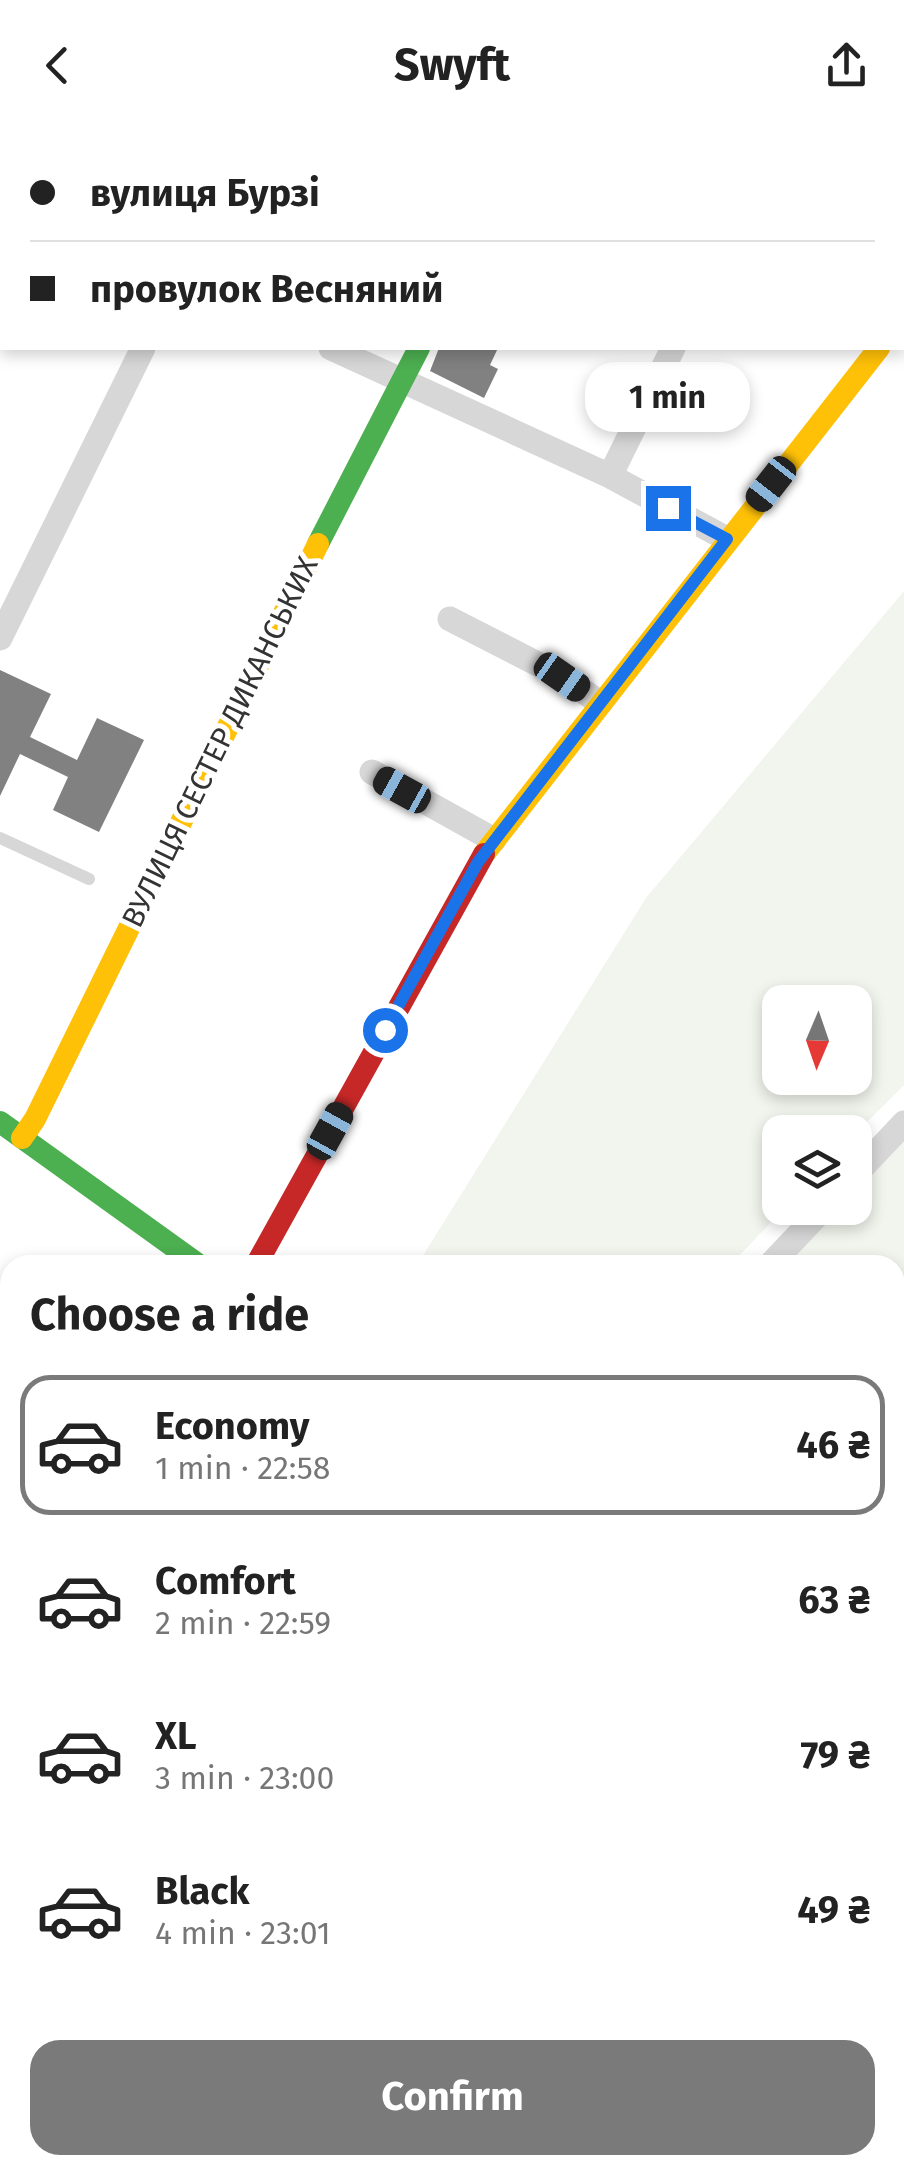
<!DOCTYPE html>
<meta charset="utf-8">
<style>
body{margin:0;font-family:"Fira Sans",sans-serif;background:#f6f6f6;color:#222;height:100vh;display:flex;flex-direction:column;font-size:38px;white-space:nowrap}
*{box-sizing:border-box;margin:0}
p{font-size:32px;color:#767676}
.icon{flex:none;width:55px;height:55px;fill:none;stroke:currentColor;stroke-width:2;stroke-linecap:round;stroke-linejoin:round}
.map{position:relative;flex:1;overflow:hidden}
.drawer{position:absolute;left:0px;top:1125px;width:905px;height:920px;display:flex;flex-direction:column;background:#fff;border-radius:30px 30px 0 0;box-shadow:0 5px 15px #0003}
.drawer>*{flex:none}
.banner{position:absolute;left:0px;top:0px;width:905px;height:220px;box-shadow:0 5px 15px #0003;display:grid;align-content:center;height:220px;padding:0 30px;background:#fff}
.needle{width:65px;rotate:182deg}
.tools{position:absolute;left:762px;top:855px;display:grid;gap:20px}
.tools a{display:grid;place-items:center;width:110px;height:110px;border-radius:20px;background:#fff;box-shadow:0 5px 15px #0003;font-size:50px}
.end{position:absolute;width:45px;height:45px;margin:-22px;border:12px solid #1a73e8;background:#fff;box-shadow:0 0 0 5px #fff}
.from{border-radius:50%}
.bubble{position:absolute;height:70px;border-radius:30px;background:#fff;box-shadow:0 5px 15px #0003;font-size:32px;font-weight:700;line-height:70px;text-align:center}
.car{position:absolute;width:30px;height:60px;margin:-30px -15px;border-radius:12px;box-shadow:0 0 8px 2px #0007;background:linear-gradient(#222 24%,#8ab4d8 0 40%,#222 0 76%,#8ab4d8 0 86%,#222 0)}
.banner b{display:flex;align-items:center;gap:35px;height:95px;font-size:38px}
.banner b+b{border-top:2px solid #e0e0e0}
.banner i{width:25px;height:25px;background:#222}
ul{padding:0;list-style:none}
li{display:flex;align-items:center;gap:30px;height:140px;margin:0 20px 15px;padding:0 10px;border:5px solid transparent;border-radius:30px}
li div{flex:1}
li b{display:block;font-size:38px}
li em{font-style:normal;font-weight:700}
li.on{border-color:#7a7a7a}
li>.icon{width:90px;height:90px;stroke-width:1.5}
h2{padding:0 30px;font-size:45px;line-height:120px}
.action{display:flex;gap:20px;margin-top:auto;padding:20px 30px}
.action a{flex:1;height:115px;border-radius:30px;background:#7a7a7a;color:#fff;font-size:40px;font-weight:700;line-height:115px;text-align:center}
header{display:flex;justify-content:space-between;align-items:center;height:130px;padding:0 30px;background:#fff;font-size:45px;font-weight:700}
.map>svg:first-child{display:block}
</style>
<header><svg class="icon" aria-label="back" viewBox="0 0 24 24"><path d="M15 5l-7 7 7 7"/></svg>Swyft<svg class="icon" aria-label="share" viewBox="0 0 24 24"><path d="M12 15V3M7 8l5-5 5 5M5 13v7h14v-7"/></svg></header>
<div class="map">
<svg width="904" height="2045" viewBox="0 0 904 2045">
<rect width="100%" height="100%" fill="#fff"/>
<path fill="#f1f5ed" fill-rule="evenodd" d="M904 461V955L855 1004 780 1002V1078H785L730 1135H417L646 768ZM780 872H855V948H780Z
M904 1006V1690L895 1686V1135H783L837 1078H855V1058Z"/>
<path fill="#818181" d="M439 218H498L490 235 498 239 484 268 430 241Z
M0 540 51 564 30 607 77 630 97 588 144 610 99 702 53 680 68 647 20 624 0 666Z"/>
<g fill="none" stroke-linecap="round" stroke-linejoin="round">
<path stroke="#d6d6d6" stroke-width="5" stroke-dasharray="5 5" stroke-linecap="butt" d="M895 1333 904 1341
M895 1384 904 1393
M895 1649 904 1641
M764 2045 770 2035"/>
<path stroke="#d7d7d7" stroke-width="12" d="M0 708 89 749
M895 1195 904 1190
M799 2035 815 2045"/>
<path stroke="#d7d7d7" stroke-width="25" d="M248 2 249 0
M523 2 524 0
M779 2 780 0
M0 50 2 51
M902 189 904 187
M331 218 610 346 727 409
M610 346 673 218
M450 489 563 547 600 573
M0 508 143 218
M372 642 494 710
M855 1045 904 993
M770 1135 824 1078
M0 1663 10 1648
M0 1948 10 1932
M208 2045 212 2035
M428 2045 434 2035
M705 2045 711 2035"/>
<path stroke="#4caf50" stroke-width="22" d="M318 414 419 218
M0 992 199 1135"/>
<path stroke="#ffc107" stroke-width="22" d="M484 724 879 218
M22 1008 35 989 318 414"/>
<path stroke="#c62828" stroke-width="22" d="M256 1135 484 724
M895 1758 904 1768"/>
</g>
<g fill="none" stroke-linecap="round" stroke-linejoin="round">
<path stroke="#1a73e8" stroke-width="12" d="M385 900 478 732 727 409 668 378"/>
</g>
<g text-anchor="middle" stroke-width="10" stroke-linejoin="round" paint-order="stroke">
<g font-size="30" fill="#333" stroke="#fff">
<text transform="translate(220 612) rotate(-64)" y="10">ВУЛИЦЯ СЕСТЕР ДИКАНСЬКИХ</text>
</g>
</g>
</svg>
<div class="tools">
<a><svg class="needle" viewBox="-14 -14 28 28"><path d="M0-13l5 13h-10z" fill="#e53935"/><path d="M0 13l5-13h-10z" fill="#767676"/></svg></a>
<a><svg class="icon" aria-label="layers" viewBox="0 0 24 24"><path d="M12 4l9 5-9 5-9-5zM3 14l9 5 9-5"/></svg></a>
</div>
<i class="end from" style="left:385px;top:900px"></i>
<i class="end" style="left:668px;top:378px"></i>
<div class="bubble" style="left:585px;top:232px;width:165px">1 min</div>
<i class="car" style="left:771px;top:354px;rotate:218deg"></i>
<i class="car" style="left:562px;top:547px;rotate:125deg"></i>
<i class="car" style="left:402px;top:660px;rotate:299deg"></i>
<i class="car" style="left:330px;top:1001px;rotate:29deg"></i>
<div class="banner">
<b><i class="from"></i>вулиця Бурзі</b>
<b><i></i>провулок Весняний</b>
</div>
<section class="drawer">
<h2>Choose a ride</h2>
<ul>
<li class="on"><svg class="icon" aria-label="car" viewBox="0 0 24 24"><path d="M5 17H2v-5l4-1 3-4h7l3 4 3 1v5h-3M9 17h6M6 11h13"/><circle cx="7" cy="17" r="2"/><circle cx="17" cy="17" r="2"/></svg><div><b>Economy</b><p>1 min · 22:58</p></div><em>46 ₴</em></li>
<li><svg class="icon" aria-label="car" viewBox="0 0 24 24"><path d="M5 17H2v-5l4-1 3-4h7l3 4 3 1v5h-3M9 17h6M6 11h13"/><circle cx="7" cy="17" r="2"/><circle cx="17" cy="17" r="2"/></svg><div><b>Comfort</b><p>2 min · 22:59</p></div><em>63 ₴</em></li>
<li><svg class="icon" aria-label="car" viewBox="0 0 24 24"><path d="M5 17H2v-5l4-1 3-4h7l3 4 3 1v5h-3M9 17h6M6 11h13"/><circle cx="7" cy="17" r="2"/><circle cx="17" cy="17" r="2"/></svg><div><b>XL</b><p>3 min · 23:00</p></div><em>79 ₴</em></li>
<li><svg class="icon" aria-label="car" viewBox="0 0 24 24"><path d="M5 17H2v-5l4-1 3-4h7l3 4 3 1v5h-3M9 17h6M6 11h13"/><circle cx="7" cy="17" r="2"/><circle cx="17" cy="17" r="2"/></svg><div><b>Black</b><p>4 min · 23:01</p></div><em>49 ₴</em></li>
</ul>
<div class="action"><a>Confirm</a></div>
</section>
</div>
